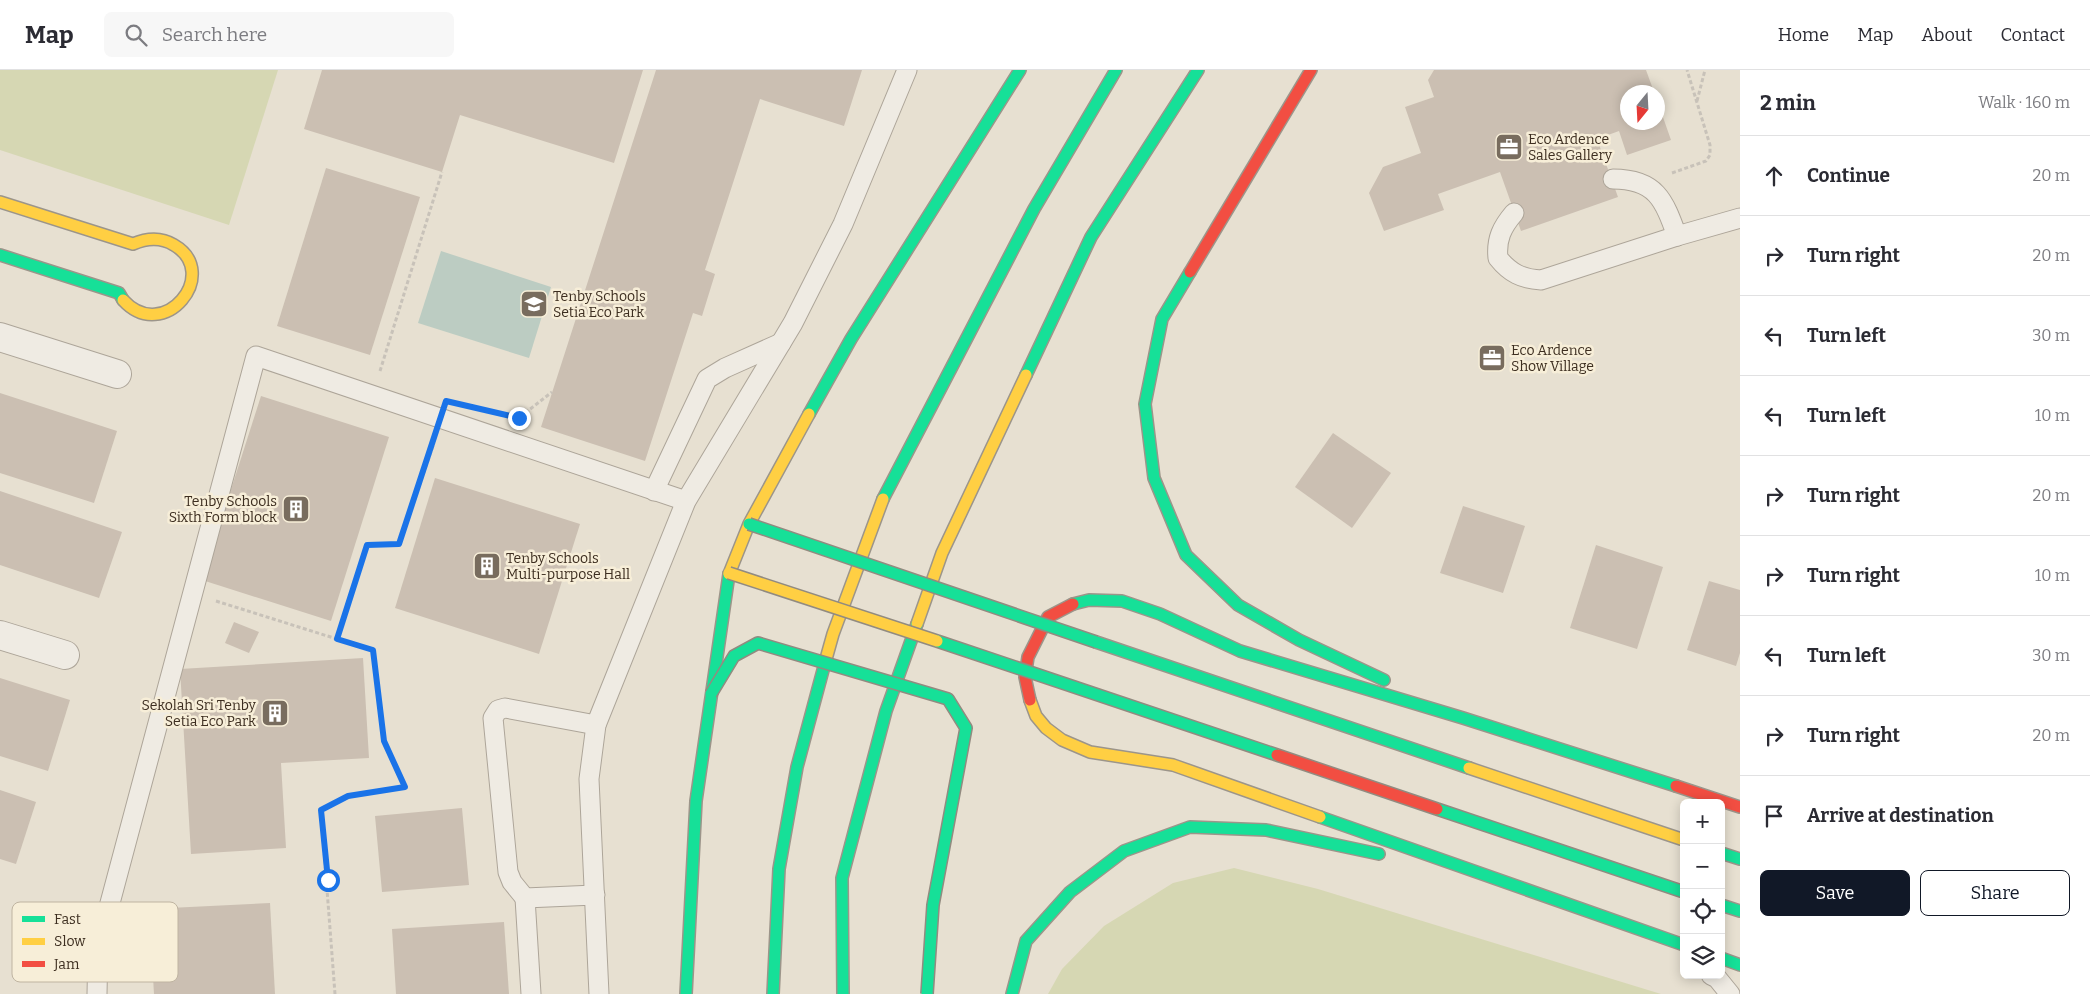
<!DOCTYPE html>
<html lang="en">
<head>
<meta charset="utf-8">
<style>
	body { margin:0; font-family:Bitter,serif; background:#f7f7f7; color:#2b2b33 }
	.controls { position:absolute; right:15px; bottom:15px; display:grid; overflow:hidden; border-radius:8px; box-shadow:0 2px 12px #0003 }
	.controls button { width:45px; height:45px; display:grid; place-items:center; padding:0; border:0; border-bottom:1px solid #e1e1e2; background:#fff; color:#2b2b33; font:25px sans-serif }
	.compass { position:absolute; left:1620px; top:15px; width:45px; height:45px; border-radius:50%; background:#fff; box-shadow:0 2px 12px #0003; rotate:198deg }
	.stop { position:absolute; width:15px; height:15px; margin:-11px; border:4px solid #1a73e8; border-radius:50%; background:#fff }
	.stop.end { background:#1a73e8; border-color:#fff; box-shadow:0 1px 5px #0008 }
	.list { margin:0; padding:0; list-style:none }
	h2 { display:flex; justify-content:space-between; align-items:center; height:65px; margin:0; padding:0 20px; font-size:21px }
	h2 small { font-size:16px; font-weight:400; color:#7c7c81 }
	.list li { display:grid; grid-template-columns:32px 1fr auto; gap:15px; align-items:center; box-sizing:border-box; height:80px; padding:0 20px; border-top:1px solid #e1e1e2 }
	.list b { display:block; font-size:19px; white-space:nowrap }
	.list em { font-size:16px; font-style:normal; color:#7c7c81 }
	.actions { display:flex; gap:10px; padding:15px 20px }
	.actions a { flex:1; padding:11px 0; border:1px solid #111827; border-radius:8px; text-align:center; font-size:18px; color:#111827 }
	.actions .main { background:#111827; color:#fff }
	.icon { flex:none; width:28px; height:28px; fill:none; stroke:currentColor; stroke-width:2; stroke-linecap:round; stroke-linejoin:round }
	.map { position:relative; flex:none; width:1740px; height:924px; overflow:hidden }
	header { display:flex; align-items:center; gap:30px; box-sizing:border-box; height:70px; padding:0 25px; background:#fff; border-bottom:1px solid #e1e1e2 }
	header strong { font-size:24px }
	nav { display:flex; gap:28px; margin-inline-start:auto; font-size:18px }
	.search { width:350px; height:45px; background:#f7f7f7; display:flex; align-items:center; gap:12px; box-sizing:border-box; padding:0 18px; border-radius:8px; color:#7c7c81; font-size:19px }
	main { display:flex }
	aside { flex:1; background:#fff }
	.map>svg:first-child { display:block }
</style>
</head>
<body>
<header>
<strong>Map</strong>
<div class="search"><svg class="icon" aria-label="search" viewBox="0 0 24 24"><circle cx="10" cy="10" r="6"/><path d="M15 15l6 6"/></svg>Search here</div>
<nav><a>Home</a><a>Map</a><a>About</a><a>Contact</a></nav>
</header>
<main>
<div class="map">
<svg width="1740" height="924" viewBox="0 0 1740 924">
	<rect width="100%" height="100%" fill="#e7e0d1"/>
	<g fill="#d6d7b3">
		<polygon points="0,0 278,0 229,155 0,80"/>
		<polygon points="1234,798 1318,819 1661,924 1048,924 1062,899 1104,856 1173,813"/>
	</g>
	<polygon fill="#bcccc2" points="441,181 551,217 529,288 418,253"/>
	<g fill="#cbbfb2">
		<polygon points="322,0 643,0 614,93 460,45 442,102 304,59"/>
		<polygon points="656,0 862,0 844,56 760,29 705,200 715,204 702,246 693,243 645,391 541,357"/>
		<polygon points="1434,0 1646,0 1654,22 1628,22 1628,52 1658,52 1658,33 1671,70 1627,85 1619,61 1597,69 1618,127 1521,161 1500,102 1438,124 1444,140 1384,161 1369,123 1383,97 1421,83 1405,37 1434,27 1428,10"/>
		<polygon points="326,98 420,127 370,285 277,256"/>
		<polygon points="0,323 117,361 94,433 0,403"/>
		<polygon points="261,326 389,367 331,551 202,510"/>
		<polygon points="1333,363 1391,403 1352,458 1295,417"/>
		<polygon points="435,408 580,454 539,584 395,538"/>
		<polygon points="0,421 122,462 99,528 0,495"/>
		<polygon points="1463,436 1525,456 1503,523 1440,503"/>
		<polygon points="1596,475 1663,497 1637,579 1570,558"/>
		<polygon points="1709,511 1740,520 1740,583 1736,596 1687,580"/>
		<polygon points="234,552 259,562 249,583 225,573"/>
		<polygon points="363,588 369,688 281,693 286,778 191,784 180,599"/>
		<polygon points="0,608 70,630 48,701 0,686"/>
		<polygon points="0,720 36,732 16,794 0,789"/>
		<polygon points="462,738 469,815 382,822 375,746"/>
		<polygon points="270,833 275,924 154,924 149,839"/>
		<polygon points="504,852 509,924 396,924 392,859"/>
	</g>
	<g fill="none" stroke-linecap="round" stroke-linejoin="round">
		<g stroke="#ada599" stroke-width="21">
			<g id="lane">
				<path d="M1613,109C1656,109 1664,130 1677,166"/>
				<path d="M1514,143C1502,157 1496,169 1498,188C1510,203 1522,209 1541,210L1677,166L1740,148"/>
				<polyline points="654,421 707,309 725,298 781,273"/>
				<polyline points="595,825 525,828 512,812 508,802 493,648 498,640 505,638 596,655"/>
				<polyline points="525,828 531,924"/>
				<polyline points="1711,905 1717,908 1730,924"/>
				<polyline points="97,924 98,878 256,286 686,431"/>
				<polyline points="599,924 589,709 596,655 686,431 793,253 843,154 907,0"/>
			</g>
		</g>
		<g stroke="#ada599" stroke-width="30">
			<g id="street">
				<polyline points="0,267 117,304"/>
				<polyline points="0,565 65,585"/>
			</g>
		</g>
		<g stroke="#9c958a" stroke-width="14">
			<g id="fast">
				<polyline points="0,185 119,223 123,230"/>
				<polyline points="1190,202 1162,249 1145,334 1154,408 1186,485 1238,535 1299,570 1384,610"/>
				<polyline points="1026,305 1091,167 1198,0"/>
				<polyline points="809,344 851,269 1020,0"/>
				<polyline points="883,429 1034,139 1116,0"/>
				<polyline points="1073,534 1089,530 1122,531 1160,544 1240,581 1463,648 1676,716"/>
				<polyline points="1096,572 1469,698"/>
				<polyline points="1320,747 1684,875"/>
				<polyline points="1721,783 1740,789"/>
				<polyline points="1721,835 1740,841"/>
				<polyline points="1721,888 1740,895"/>
				<polyline points="686,924 696,731 729,504"/>
				<polyline points="773,924 779,799 797,697 826,589"/>
				<polyline points="843,924 842,808 886,641 917,554"/>
				<polyline points="1012,924 1026,871 1070,822 1124,781 1190,757 1266,760 1379,784"/>
			</g>
		</g>
		<g stroke="#9c958a" stroke-width="14">
			<g id="slow">
				<path d="M0,132L133,174C147,168 161,167 174,175C222,203 164,275 123,230"/>
				<polyline points="729,504 749,454 809,344"/>
				<polyline points="917,554 942,483 1026,305"/>
				<polyline points="826,589 833,564 883,429"/>
				<polyline points="1030,630 1036,646 1046,658 1062,670 1090,682 1173,695 1320,747"/>
				<polyline points="1469,698 1684,770"/>
			</g>
		</g>
		<g stroke="#9c958a" stroke-width="14">
			<g id="jam">
				<polyline points="1190,202 1311,0"/>
				<polyline points="1030,630 1025,607 1028,587 1048,547 1073,534"/>
				<polyline points="1676,716 1740,737"/>
			</g>
		</g>
		<g stroke="#c8c2b9" stroke-width="3" stroke-dasharray="4 2.5" stroke-linecap="butt">
			<polyline points="1697,31 1705,0"/>
			<polyline points="1672,103 1706,91 1710,85 1710,75 1687,0"/>
			<polyline points="380,301 442,102"/>
			<polyline points="520,347 552,322"/>
			<polyline points="216,531 337,569"/>
			<polyline points="335,924 321,741 348,727 405,717 384,671 373,580 337,569 367,475 399,474 434,373"/>
		</g>
		<use href="#lane" stroke="#efebe3" stroke-width="19"/>
		<use href="#street" stroke="#efebe3" stroke-width="28"/>
		<use href="#fast" stroke="#16e098" stroke-width="11"/>
		<use href="#slow" stroke="#ffcf43" stroke-width="11"/>
		<use href="#jam" stroke="#f24e42" stroke-width="11"/>
		<g stroke="#928b80" stroke-width="14" stroke-linecap="butt">
			<g id="fast-bridge">
				<polyline points="749,454 1096,572"/>
				<polyline points="937,571 1277,685"/>
				<polyline points="711,624 734,586 758,573 948,629 966,658 933,835 927,924"/>
				<polyline points="1437,739 1684,822"/>
			</g>
		</g>
		<g stroke="#928b80" stroke-width="14" stroke-linecap="butt">
			<polyline id="slow-bridge" points="729,503 937,571"/>
		</g>
		<g stroke="#928b80" stroke-width="14" stroke-linecap="butt">
			<polyline id="jam-bridge" points="1277,685 1437,739"/>
		</g>
		<use href="#fast-bridge" stroke="#16e098" stroke-width="11"/>
		<use href="#slow-bridge" stroke="#ffcf43" stroke-width="11"/>
		<use href="#jam-bridge" stroke="#f24e42" stroke-width="11"/>
	</g>
	<g fill="none" stroke-linecap="round" stroke-linejoin="round">
		<polyline stroke="#1a73e8" stroke-width="6" points="328,810 321,740 348,726 405,717 384,671 373,580 337,569 367,475 399,474 446,331 519,348"/>
	</g>
	<defs>
		<g id="office-square" transform="scale(1.4375)"><rect x="-9" y="-9" width="18" height="18" rx="4" fill="#786c5e" stroke="#f7eed8"/><path d="M-6-3h4V-5.5h4V-3h4V5H-6ZM-1-4.5V-3h2v-1.5ZM-6 0V1H6V0Z" fill="#fff"/></g>
		<g id="school-square" transform="scale(1.4375)"><rect x="-9" y="-9" width="18" height="18" rx="4" fill="#786c5e" stroke="#f7eed8"/><path d="M0-5L7-2L0 1L-7-2ZM-4 1L0 2.5L4 1V4Q0 6-4 4Z" fill="#fff"/></g>
		<g id="building-square" transform="scale(1.4375)"><rect x="-9" y="-9" width="18" height="18" rx="4" fill="#786c5e" stroke="#f7eed8"/><path d="M-4-6H4V6H1V3H-1V6H-4ZM-2.5-4.3h1.7v1.8h-1.7ZM.8-4.3h1.7v1.8H.8ZM-2.5-1h1.7V.8h-1.7ZM.8-1h1.7V.8H.8Z" fill="#fff"/></g>
	</defs>
	<g fill-rule="evenodd">
		<use href="#office-square" x="1509" y="77"/>
		<use href="#school-square" x="534" y="234"/>
		<use href="#office-square" x="1492" y="288"/>
		<use href="#building-square" x="296" y="439"/>
		<use href="#building-square" x="487" y="496"/>
		<use href="#building-square" x="275" y="643"/>
	</g>
	<g text-anchor="middle" dominant-baseline="central" stroke-width="5" stroke-linejoin="round" paint-order="stroke">
		<g font-size="14" fill="#3d2e20" stroke="#f7eed8" text-anchor="start">
			<text x="1528" y="69">Eco Ardence<tspan x="1528" dy="16">Sales Gallery</tspan></text>
			<text x="553" y="226">Tenby Schools<tspan x="553" dy="16">Setia Eco Park</tspan></text>
			<text x="1511" y="280">Eco Ardence<tspan x="1511" dy="16">Show Village</tspan></text>
			<text x="277" y="431" text-anchor="end">Tenby Schools<tspan x="277" dy="16">Sixth Form block</tspan></text>
			<text x="506" y="488">Tenby Schools<tspan x="506" dy="16">Multi-purpose Hall</tspan></text>
			<text x="256" y="635" text-anchor="end">Sekolah Sri Tenby<tspan x="256" dy="16">Setia Eco Park</tspan></text>
		</g>
	</g>
	<rect x="12" y="832" width="166" height="80" rx="8" fill="#f7eed8" stroke="#bfb4a1" stroke-width="1"/>
	<rect x="22" y="846" width="23" height="6" fill="#16e098"/>
	<rect x="22" y="868" width="23" height="7" fill="#ffcf43"/>
	<rect x="22" y="891" width="23" height="6" fill="#f24e42"/>
	<g font-size="14" fill="#3d2e20">
		<text x="54" y="854">Fast</text>
		<text x="54" y="876">Slow</text>
		<text x="54" y="899">Jam</text>
	</g>
</svg>
<div class="controls">
<button>+</button>
<button>−</button>
<button><svg class="icon" aria-label="locate" viewBox="0 0 24 24"><circle cx="12" cy="12" r="6"/><path d="M12 2v4M12 18v4M2 12h4M18 12h4"/></svg></button>
<button><svg class="icon" aria-label="layers" viewBox="0 0 24 24"><path d="M12 4l9 5-9 5-9-5zM3 14l9 5 9-5"/></svg></button>
</div>
<svg class="compass" viewBox="-18 -18 36 36"><path d="M0-13l5 13h-10z" fill="#e53935"/><path d="M0 13l5-13h-10z" fill="#7c7c81"/></svg>
<div class="stop" style="left:328px;top:810px"></div>
<div class="stop end" style="left:519px;top:348px"></div>
</div>
<aside>
<h2>2 min<small>Walk · 160 m</small></h2>
<ul class="list">
<li><svg class="icon" aria-label="ahead" viewBox="0 0 24 24"><path d="M12 20V5M6 11l6-6 6 6"/></svg><div><b>Continue</b></div><em>20 m</em></li>
<li><svg class="icon" aria-label="right" viewBox="0 0 24 24"><path d="M7 20v-9h11M14 6l5 5-5 5"/></svg><div><b>Turn right</b></div><em>20 m</em></li>
<li><svg class="icon" aria-label="left" viewBox="0 0 24 24"><path d="M17 20v-9H6M10 6l-5 5 5 5"/></svg><div><b>Turn left</b></div><em>30 m</em></li>
<li><svg class="icon" aria-label="left" viewBox="0 0 24 24"><path d="M17 20v-9H6M10 6l-5 5 5 5"/></svg><div><b>Turn left</b></div><em>10 m</em></li>
<li><svg class="icon" aria-label="right" viewBox="0 0 24 24"><path d="M7 20v-9h11M14 6l5 5-5 5"/></svg><div><b>Turn right</b></div><em>20 m</em></li>
<li><svg class="icon" aria-label="right" viewBox="0 0 24 24"><path d="M7 20v-9h11M14 6l5 5-5 5"/></svg><div><b>Turn right</b></div><em>10 m</em></li>
<li><svg class="icon" aria-label="left" viewBox="0 0 24 24"><path d="M17 20v-9H6M10 6l-5 5 5 5"/></svg><div><b>Turn left</b></div><em>30 m</em></li>
<li><svg class="icon" aria-label="right" viewBox="0 0 24 24"><path d="M7 20v-9h11M14 6l5 5-5 5"/></svg><div><b>Turn right</b></div><em>20 m</em></li>
<li><svg class="icon" aria-label="arrive" viewBox="0 0 24 24"><path d="M6 21V4h12l-3 4 3 4H6"/></svg><div><b>Arrive at destination</b></div></li>
</ul>
<div class="actions"><a class="main">Save</a><a>Share</a></div>
</aside>
</main>
</body>
</html>
